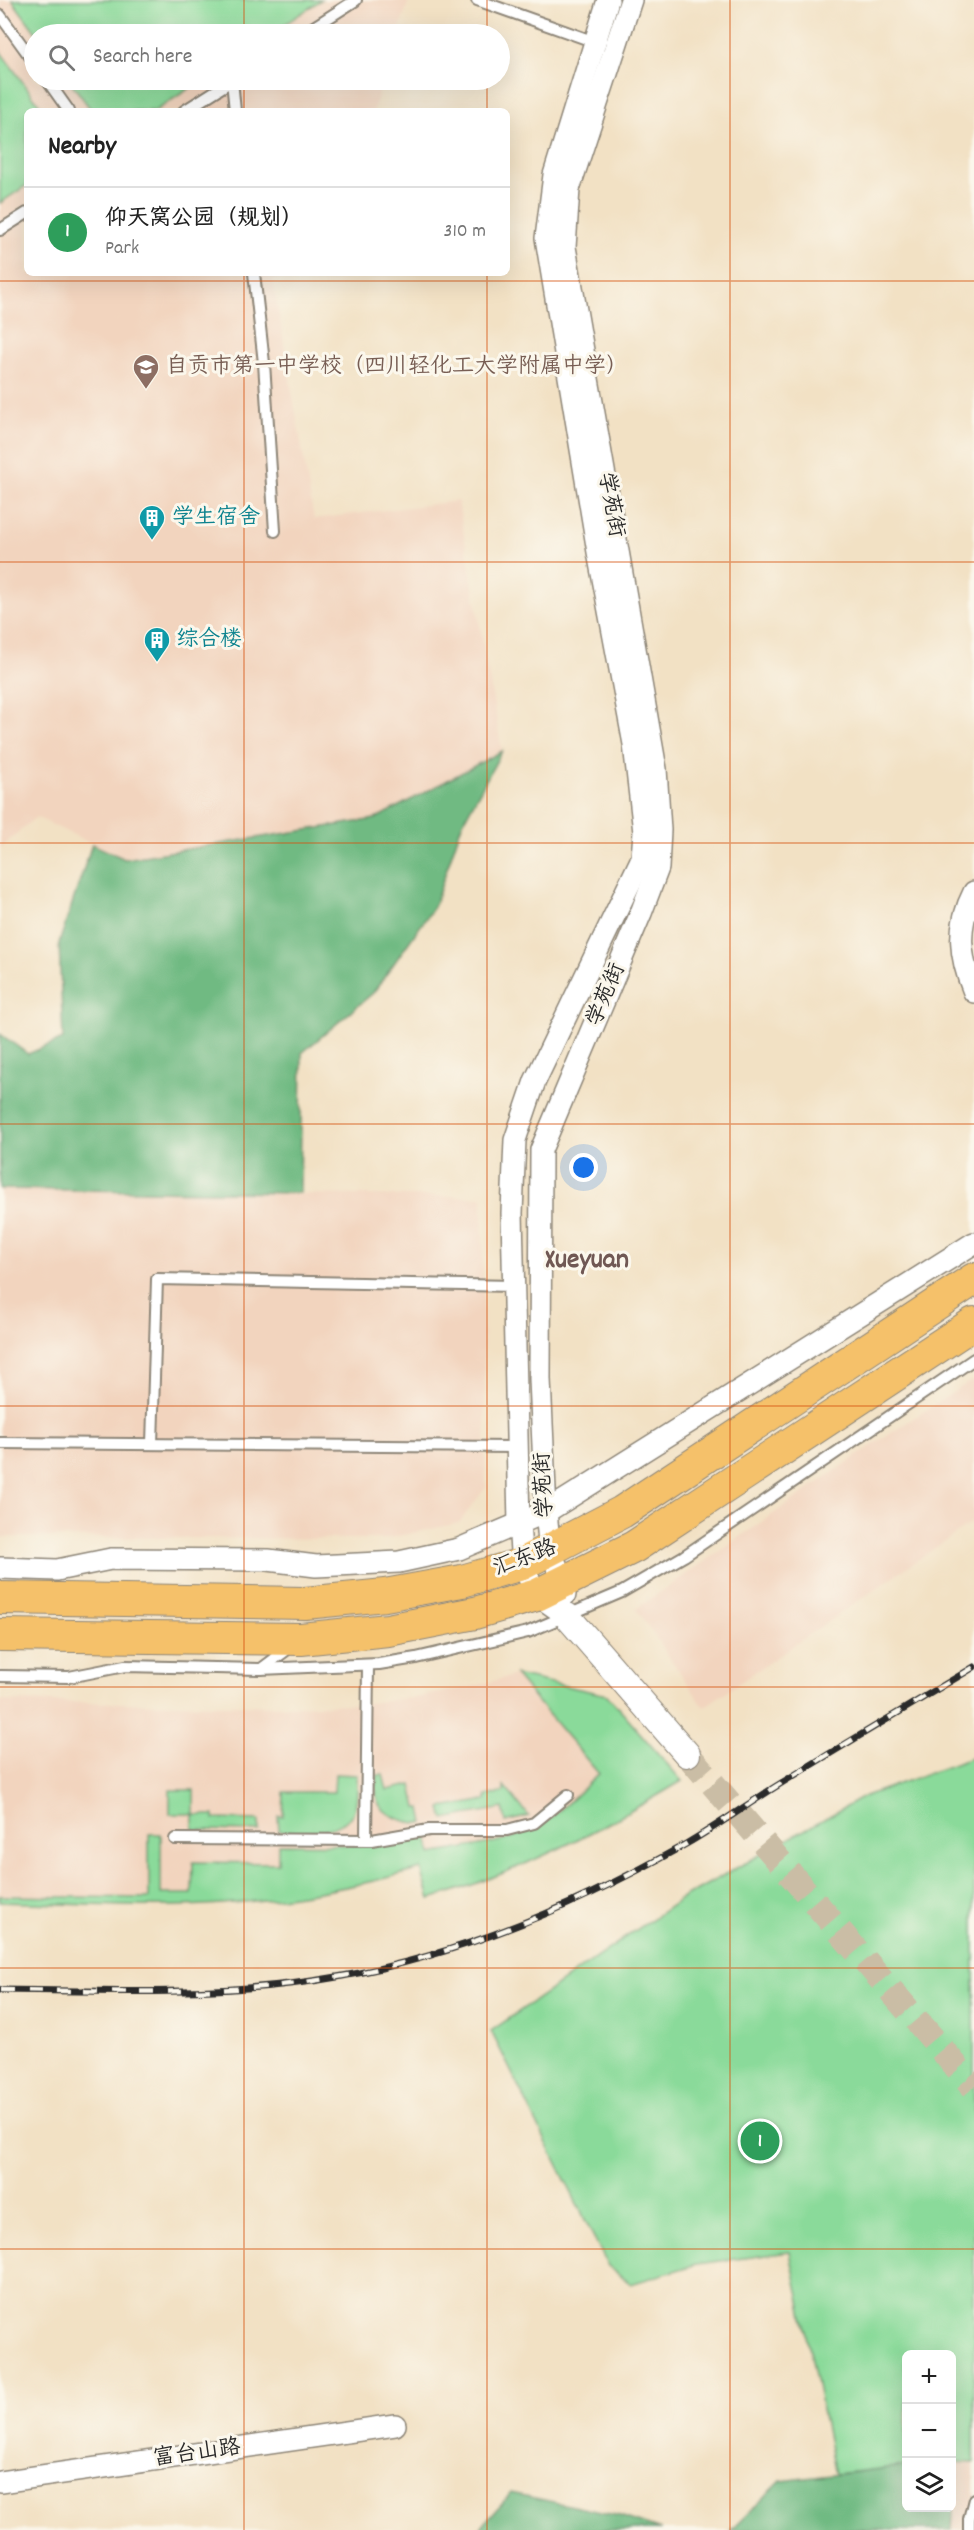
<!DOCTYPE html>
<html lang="en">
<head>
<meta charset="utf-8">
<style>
	body { margin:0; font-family:Dekko,"LXGW WenKai TC",sans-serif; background:#f2f2f2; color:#222 }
	.controls { position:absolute; right:18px; bottom:18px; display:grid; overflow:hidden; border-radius:9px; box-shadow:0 6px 24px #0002 }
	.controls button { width:54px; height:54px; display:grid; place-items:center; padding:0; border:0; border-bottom:2px solid #e0e0e0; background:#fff; color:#222; font:30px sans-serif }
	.you { position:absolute; left:584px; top:1168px; width:21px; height:21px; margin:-15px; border:4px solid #fff; border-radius:50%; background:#1a73e8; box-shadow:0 0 0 9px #1a73e833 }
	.badge { display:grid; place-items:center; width:39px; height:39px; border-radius:50%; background:#b45309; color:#fff; font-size:20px; font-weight:700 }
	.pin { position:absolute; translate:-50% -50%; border:3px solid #fff; box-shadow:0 2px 6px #0006 }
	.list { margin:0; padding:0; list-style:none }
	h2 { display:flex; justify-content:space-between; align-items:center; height:78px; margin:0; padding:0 24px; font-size:26px }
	h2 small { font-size:20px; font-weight:400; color:#767676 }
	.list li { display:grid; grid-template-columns:39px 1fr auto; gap:18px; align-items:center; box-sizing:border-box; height:90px; padding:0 24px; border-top:2px solid #e0e0e0 }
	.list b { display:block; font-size:22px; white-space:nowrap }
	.list p { margin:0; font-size:20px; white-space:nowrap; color:#767676 }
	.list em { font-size:20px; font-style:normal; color:#767676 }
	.icon { flex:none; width:33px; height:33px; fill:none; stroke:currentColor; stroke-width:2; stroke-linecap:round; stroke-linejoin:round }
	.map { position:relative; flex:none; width:974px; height:2530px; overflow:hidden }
	.search { position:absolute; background:#fff; box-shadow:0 6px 24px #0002; left:24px; top:24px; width:486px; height:66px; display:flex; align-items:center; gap:15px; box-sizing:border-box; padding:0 21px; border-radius:33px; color:#767676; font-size:22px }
	.panel { position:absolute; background:#fff; box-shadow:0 6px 24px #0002; left:24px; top:108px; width:486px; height:168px; border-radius:9px }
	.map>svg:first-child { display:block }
</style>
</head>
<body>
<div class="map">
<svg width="974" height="2530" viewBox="0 0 974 2530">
	<rect width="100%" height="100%" fill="#fbf7ec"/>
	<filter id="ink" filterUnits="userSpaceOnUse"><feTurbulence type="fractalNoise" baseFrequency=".0167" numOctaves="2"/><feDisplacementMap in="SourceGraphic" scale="12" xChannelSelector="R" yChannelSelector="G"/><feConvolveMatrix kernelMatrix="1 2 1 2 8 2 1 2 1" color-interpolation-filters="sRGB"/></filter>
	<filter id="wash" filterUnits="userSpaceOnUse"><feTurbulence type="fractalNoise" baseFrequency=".008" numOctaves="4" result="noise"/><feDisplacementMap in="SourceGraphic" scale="24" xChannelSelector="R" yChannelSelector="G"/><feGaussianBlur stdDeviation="1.35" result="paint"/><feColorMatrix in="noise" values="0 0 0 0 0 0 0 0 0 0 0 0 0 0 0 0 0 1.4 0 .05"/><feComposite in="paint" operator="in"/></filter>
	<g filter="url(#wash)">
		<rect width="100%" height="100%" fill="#f2e1c4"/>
		<g fill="#f2d4be">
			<polygon points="0,0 409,0 398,34 34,34 34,80 383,80 373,111 27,111 27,273 316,273 273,280 314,519 458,501 502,751 375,819 124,859 36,817 0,848"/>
			<polygon points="0,1189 482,1197 486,1487 459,1523 384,1539 0,1537"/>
			<polygon points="974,1379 974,1521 704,1707 636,1609 883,1438"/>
			<polygon points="515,1675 607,1695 682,1781 613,1822 568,1846 476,1885 430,1899 421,1869 334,1891 230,1904 164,1906 0,1902 0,1701 285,1706 361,1704 419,1697 479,1685"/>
			<polygon points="956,2461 974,2463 974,2530 952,2530"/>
		</g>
		<g fill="#8ada9a" stroke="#5a8262" stroke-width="1.5">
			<polygon points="12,0 321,0 270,34 37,34"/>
			<polygon points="0,51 44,111 27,111 27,185 0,203"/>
			<polygon points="69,80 202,80 155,111 92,111"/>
			<path d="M515,1675L607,1695L682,1781C599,1831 522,1871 430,1899L421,1869C359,1886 297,1898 233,1903C156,1910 77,1904 0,1902V1896L149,1898V1834H161V1894H192L193,1862L278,1863V1844L373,1845L427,1836L431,1854C465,1847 504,1844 535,1828C558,1815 579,1791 599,1774Z"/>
			<polygon points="974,1757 974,2463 952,2462 952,2354 906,2354 906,2466 835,2474 790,2252 697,2264 631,2284 608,2266 491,2031 681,1899 865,1796"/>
			<path d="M335,1774L357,1775C357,1784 358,1794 356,1803C352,1836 301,1832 279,1831L278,1816H283L284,1792H334Z"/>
			<path d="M377,1775H383L387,1790L412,1785L417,1808H421L424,1823C409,1824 383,1817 377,1800C375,1793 377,1782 377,1775Z"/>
			<polygon points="504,1786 529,1816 506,1822 503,1808 444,1819 441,1808 486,1800 486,1796 504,1792"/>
			<polygon points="170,1790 194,1790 194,1815 214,1815 214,1819 259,1820 259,1831 193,1830 193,1814 170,1814"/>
		</g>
		<g fill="#6fba82" stroke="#4d7256" stroke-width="1.5">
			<polygon points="502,751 462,824 434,907 373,993 302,1053 300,1193 0,1189 0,1034 28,1054 63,1039 59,943 92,844 125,859 375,819"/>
			<polygon points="956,2461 952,2530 731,2530 781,2481 906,2466 906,2508 952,2508 952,2462"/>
			<polygon points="511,2493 620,2516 661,2530 478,2530"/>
		</g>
	</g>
	<g filter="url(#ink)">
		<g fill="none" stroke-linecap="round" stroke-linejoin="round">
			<polyline stroke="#cabda5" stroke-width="26" stroke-dasharray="26 13" stroke-linecap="butt" points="687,1754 974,2087"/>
			<g stroke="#8e8678" stroke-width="14">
				<g id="service">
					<polyline points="477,0 595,42"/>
					<polyline points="0,15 34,62"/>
					<polyline points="303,34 356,0"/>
					<polyline points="47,80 69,111"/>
					<polyline points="232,80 235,111"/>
					<polyline points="184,111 233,80"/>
					<polyline points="0,230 27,213"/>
					<polyline points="254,273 264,363 275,531"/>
					<polyline points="0,1443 517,1447"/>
					<polyline points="152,1444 157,1279 514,1286"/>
					<polyline points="261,1669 292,1646"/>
					<polyline points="0,1676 69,1677 125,1666 260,1669 379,1664 416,1658 528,1632 622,1592 684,1556 974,1359"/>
					<polyline points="175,1839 372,1840 429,1830 507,1830 534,1823 568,1795"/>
					<polyline points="366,1840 368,1665"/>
					<polyline points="969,2530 969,2519 974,2499"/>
				</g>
			</g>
			<g stroke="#8e8678" stroke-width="24">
				<g id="minor">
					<path d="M974,892C956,927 959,956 974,992"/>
					<polyline points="0,1568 57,1570 111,1559 268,1560 316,1566 399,1562 459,1549 546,1512 974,1243"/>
					<polyline points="565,1595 564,1582 550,1551 546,1512 540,1379 541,1150 641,913 658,868 660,830 656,769 565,247 569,189 631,0"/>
					<polyline points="567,1616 537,1595 522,1564 519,1524 512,1213 515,1140 535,1081 642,858 644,832 634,744 598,552 546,238 554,175 608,0"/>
					<polyline points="0,2482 395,2425"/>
				</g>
			</g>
			<g stroke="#8e8678" stroke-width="28">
				<polyline id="tertiary" points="567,1616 687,1754"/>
			</g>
			<g stroke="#8e8678" stroke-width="34">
				<g id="primary">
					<polyline points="0,1598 305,1603 385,1595 462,1581 522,1564 622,1512 974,1279"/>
					<polyline points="0,1635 301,1639 388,1630 475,1613 537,1595 634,1547 974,1323"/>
				</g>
			</g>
			<use href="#service" stroke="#fff" stroke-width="10"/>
			<use href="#minor" stroke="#fff" stroke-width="21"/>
			<use href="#tertiary" stroke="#fff" stroke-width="26"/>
			<use href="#primary" stroke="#f5c16b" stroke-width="32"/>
			<g stroke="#2b2b2b" stroke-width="7">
				<path id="rail" d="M0,1990C112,1991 226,1997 337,1977C460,1956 578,1905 686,1844C717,1826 745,1806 775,1787C841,1746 908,1707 974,1667"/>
			</g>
			<use href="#rail" stroke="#fbf7ec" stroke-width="4.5" stroke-dasharray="14" stroke-linecap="butt"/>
		</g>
	</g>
	<path fill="none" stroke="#d5540f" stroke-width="1.5" stroke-opacity="0.55" d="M244,0V34M487,0V34M730,0V2530M244,80V111M487,80V111M244,273V2530M487,273V2530M0,281H974M0,562H974M0,843H974M0,1124H974M0,1406H974M0,1687H974M0,1968H974M0,2249H974"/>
	<defs>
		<g id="school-pin" transform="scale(1.35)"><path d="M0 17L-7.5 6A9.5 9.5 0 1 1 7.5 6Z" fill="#8d6e63" stroke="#fbf7ec"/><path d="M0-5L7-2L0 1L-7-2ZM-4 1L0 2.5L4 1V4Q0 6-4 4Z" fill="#fff"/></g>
		<g id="building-pin" transform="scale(1.35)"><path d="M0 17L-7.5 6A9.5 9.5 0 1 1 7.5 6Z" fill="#0f9aa8" stroke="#fbf7ec"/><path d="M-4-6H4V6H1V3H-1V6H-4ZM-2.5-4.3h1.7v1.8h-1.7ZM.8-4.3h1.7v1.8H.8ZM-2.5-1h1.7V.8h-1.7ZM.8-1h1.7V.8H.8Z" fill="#fff"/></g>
	</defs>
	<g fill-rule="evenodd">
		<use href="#school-pin" x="146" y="367"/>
		<use href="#building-pin" x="152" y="518"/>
		<use href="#building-pin" x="157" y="640"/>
	</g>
	<g text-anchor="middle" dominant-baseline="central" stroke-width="6" stroke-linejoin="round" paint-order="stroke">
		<g font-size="22" fill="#785e54" stroke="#fbf7ec" text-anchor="start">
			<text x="166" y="367">自贡市第一中学校（四川轻化工大学附属中学）</text>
		</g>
		<g font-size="22" fill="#2b2b2b" stroke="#fbf7ec">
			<text transform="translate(610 505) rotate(80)">学苑街</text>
			<text transform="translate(607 995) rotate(-67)">学苑街</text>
			<text transform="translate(545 1485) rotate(-93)">学苑街</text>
			<text transform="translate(525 1559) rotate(-21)">汇东路</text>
			<text transform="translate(197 2454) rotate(-8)">富台山路</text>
		</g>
		<g font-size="22" fill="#0d838f" stroke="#fbf7ec" text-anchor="start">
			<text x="172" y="518">学生宿舍</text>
			<text x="176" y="640">综合楼</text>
		</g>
		<g font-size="28" font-weight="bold" fill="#705854" stroke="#fbf7ec">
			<text x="587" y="1262">Xueyuan</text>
		</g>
	</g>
</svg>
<div class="controls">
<button>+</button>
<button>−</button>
<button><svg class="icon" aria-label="layers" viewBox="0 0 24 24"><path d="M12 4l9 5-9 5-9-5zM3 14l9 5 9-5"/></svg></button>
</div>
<div class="you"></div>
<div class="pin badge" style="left:760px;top:2141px;background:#2e9e5b">1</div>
<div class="search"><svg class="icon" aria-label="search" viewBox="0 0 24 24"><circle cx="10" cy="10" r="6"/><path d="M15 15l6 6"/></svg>Search here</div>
<section class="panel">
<h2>Nearby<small></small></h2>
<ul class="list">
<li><span class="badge" style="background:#2e9e5b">1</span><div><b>仰天窝公园（规划）</b><p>Park</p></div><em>310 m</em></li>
</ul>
</section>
</div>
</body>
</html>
